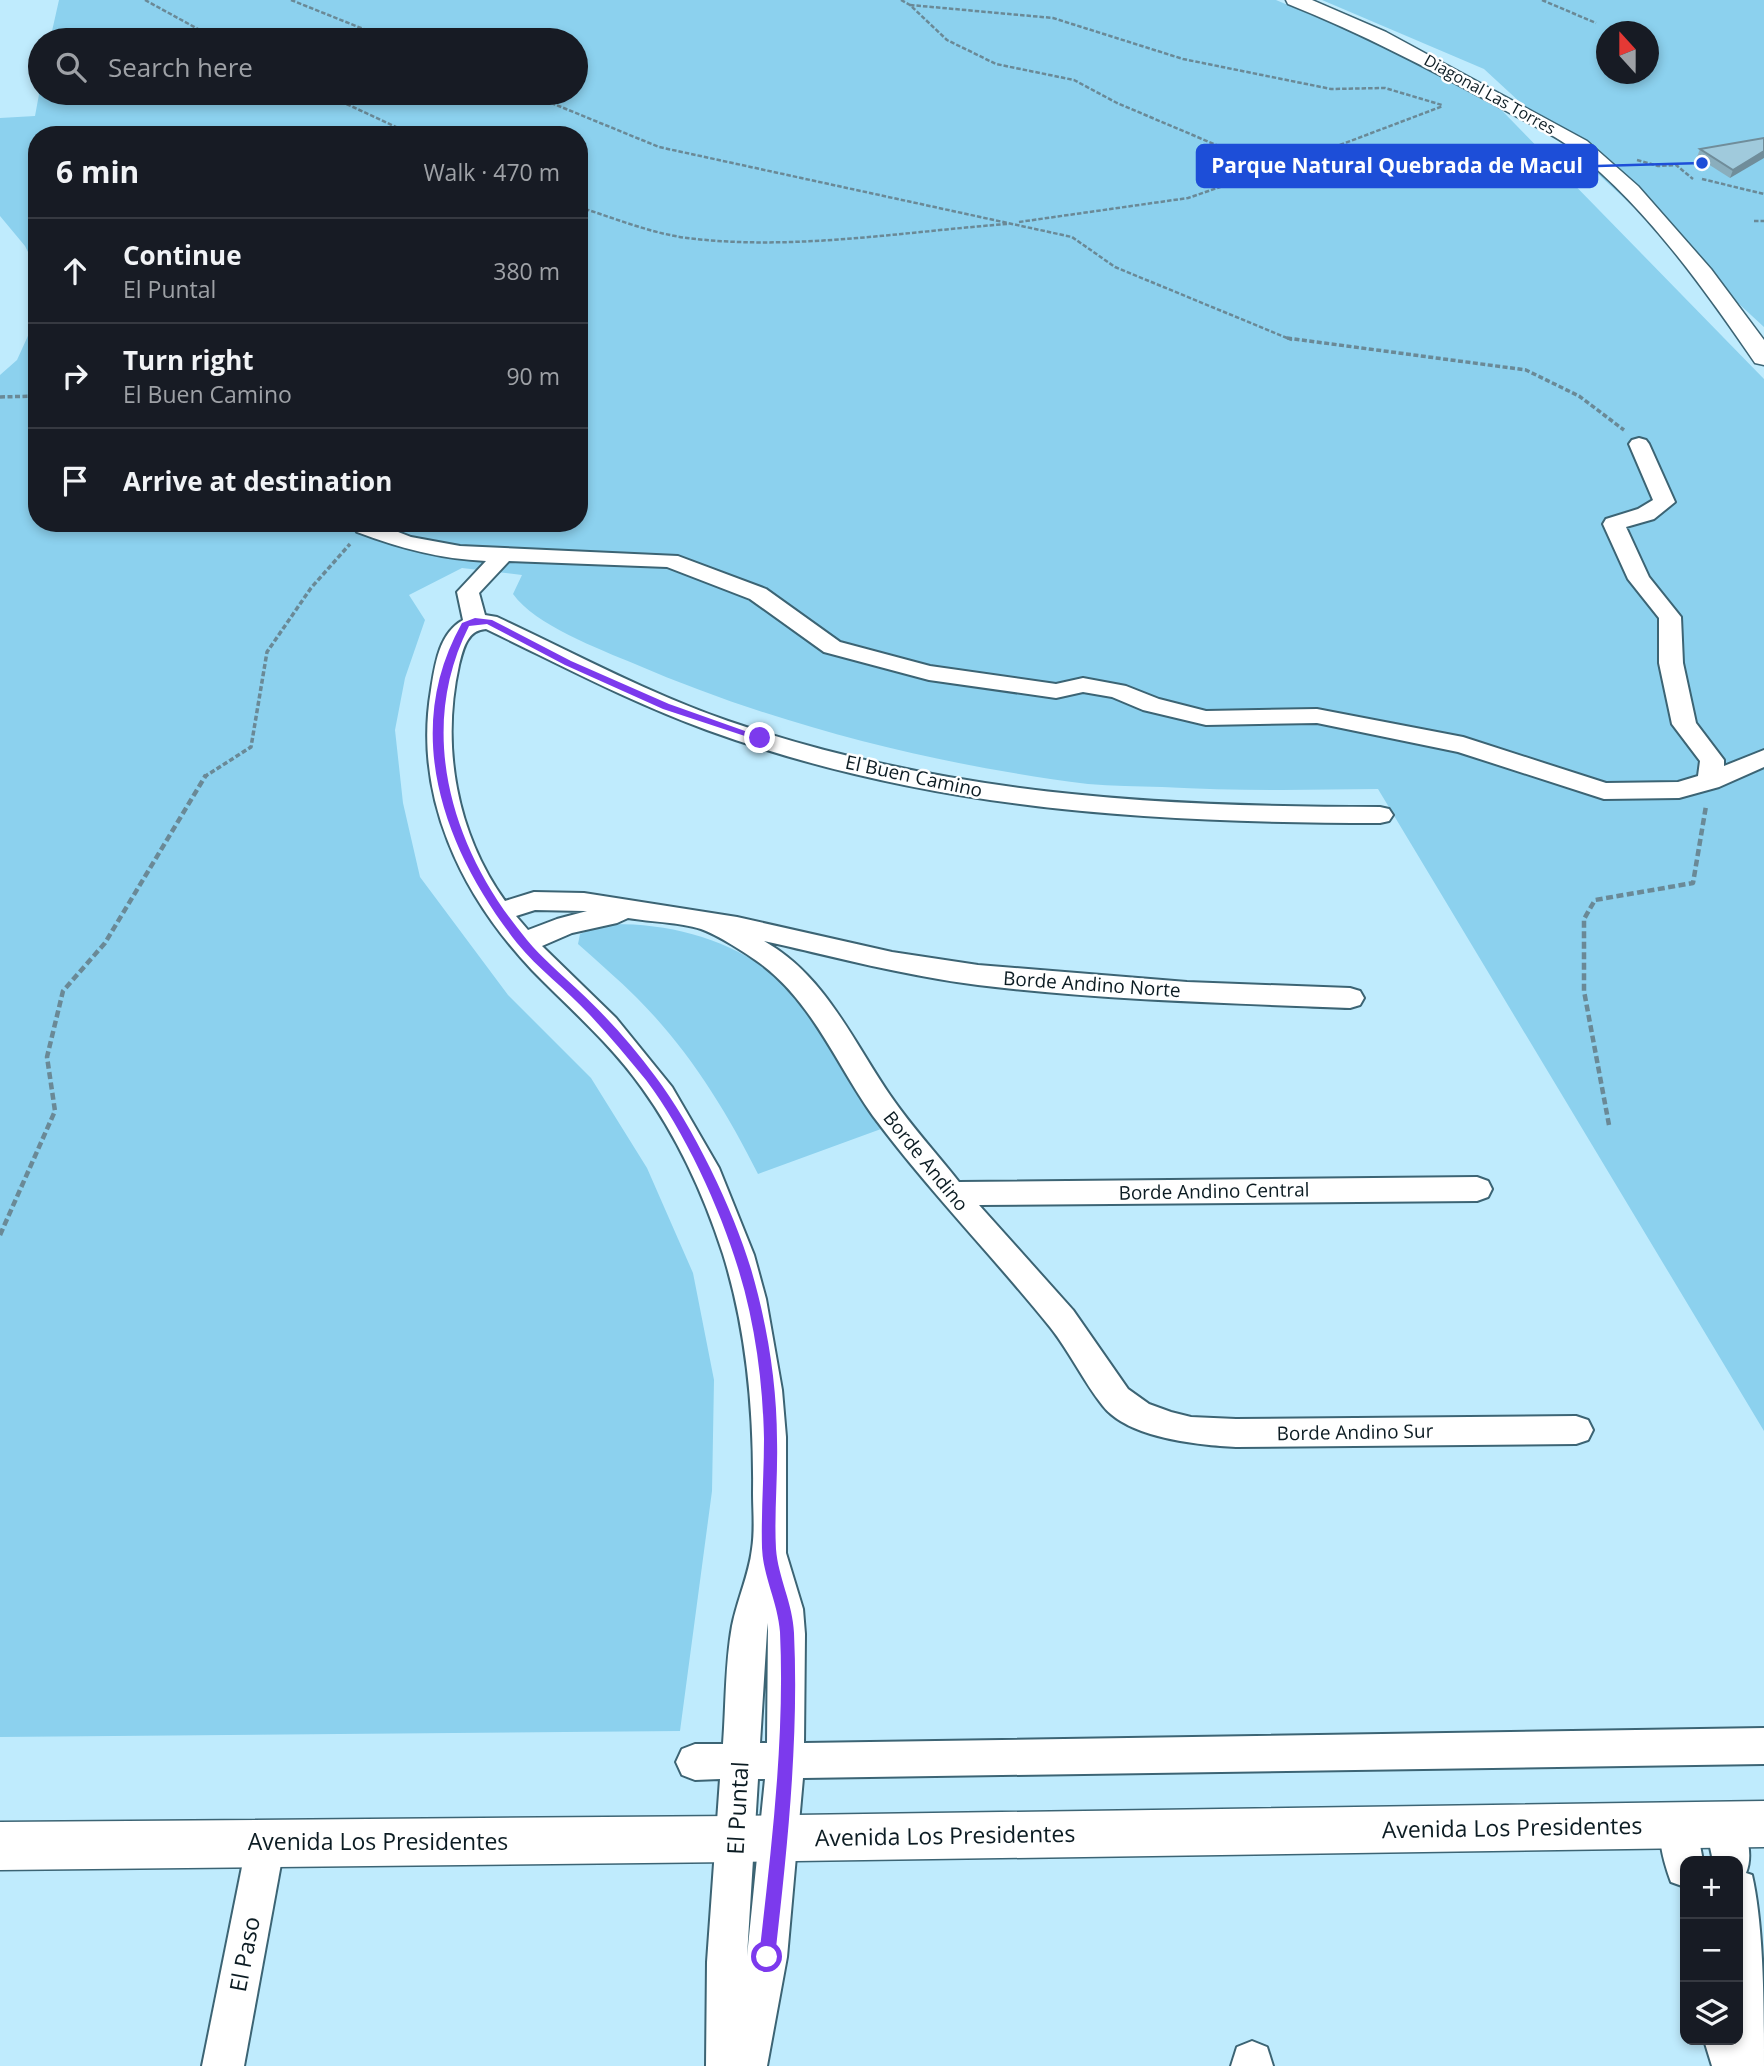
<!DOCTYPE html>
<html lang="en">
<head>
<meta charset="utf-8">
<style>
	body { margin:0; font-family:"Open Sans",sans-serif; background:#242831; color:#f1f3f6 }
	.controls { position:absolute; right:21px; bottom:21px; display:grid; overflow:hidden; border-radius:14px; box-shadow:0 4px 10px #0003 }
	.controls button { width:63px; height:63px; display:grid; place-items:center; padding:0; border:0; border-bottom:2px solid #363941; background:#171b24; color:#f1f3f6; font:35px sans-serif }
	.compass { position:absolute; left:1596px; top:21px; width:63px; height:63px; border-radius:50%; background:#171b24; box-shadow:0 4px 10px #0003; rotate:339deg }
	.stop { position:absolute; width:21px; height:21px; margin:-16px; border:5px solid #7c3aed; border-radius:50%; background:#fff }
	.stop.end { background:#7c3aed; border-color:#fff; box-shadow:0 2px 7px #0008 }
	.list { margin:0; padding:0; list-style:none }
	h2 { display:flex; justify-content:space-between; align-items:center; height:91px; margin:0; padding:0 28px; font-size:30px }
	h2 small { font-size:23px; font-weight:400; color:#9ea1a6 }
	.list li { display:grid; grid-template-columns:46px 1fr auto; gap:21px; align-items:center; box-sizing:border-box; height:105px; padding:0 28px; border-top:2px solid #363941 }
	.list b { display:block; font-size:26px; white-space:nowrap }
	.list p { margin:0; font-size:23px; white-space:nowrap; color:#9ea1a6 }
	.list em { font-size:23px; font-style:normal; color:#9ea1a6 }
	.icon { flex:none; width:38px; height:38px; fill:none; stroke:currentColor; stroke-width:2; stroke-linecap:round; stroke-linejoin:round }
	.map { position:relative; flex:none; width:1764px; height:2066px; overflow:hidden }
	.search { position:absolute; background:#171b24; box-shadow:0 4px 10px #0003; left:28px; top:28px; width:560px; height:77px; display:flex; align-items:center; gap:18px; box-sizing:border-box; padding:0 24px; border-radius:38px; color:#9ea1a6; font-size:26px }
	.panel { position:absolute; background:#171b24; box-shadow:0 4px 10px #0003; left:28px; top:126px; width:560px; height:406px; border-radius:28px }
	.map>svg:first-child { display:block }
</style>
</head>
<body>
<div class="map">
<svg width="1764" height="2066" viewBox="0 0 1764 2066">
	<rect width="100%" height="100%" fill="#bfebfd"/>
	<g fill="#8cd1ee" fill-rule="evenodd">
		<path d="M59,0H1276L1477,85L1764,379V1431L1378,789C1306,790 1234,791 1162,787C1137,786 1112,786 1088,784C936,765 776,725 635,664C599,649 535,625 513,594L522,575L462,568L409,595L425,620L405,678L395,730L403,803L420,877L508,995L591,1078L647,1168L693,1273L714,1380L712,1491L680,1731L0,1737V375L17,360L37,316V523H579V135H37V270L25,246L0,216V118L35,116L40,89V93H576V40H50Z"/>
		<path d="M1322,0H1764V327L1484,69ZM1606,32H1648V74H1606Z"/>
		<path d="M608,924C675,923 742,941 790,990C809,1008 821,1034 834,1057C849,1082 865,1105 881,1129L758,1174C726,1110 688,1049 637,998C618,979 598,962 578,944L580,934L590,930V926Z"/>
	</g>
	<g fill="none" stroke-linecap="round" stroke-linejoin="round">
		<g stroke="#3c6474" stroke-width="4">
			<g id="minor">
				<path d="M1639,438L1646,440L1649,444L1675,502L1654,519L1626,527L1649,577L1681,617L1683,663L1696,723L1724,760V766L1764,750V767L1719,787L1679,798L1604,799L1458,752L1317,723L1206,725L1143,710L1112,697L1083,692L1056,698L929,680L824,652L750,599L667,567L509,561L479,593L485,615L497,617C574,653 648,693 728,721C946,795 1153,807 1380,807L1389,809L1393,815L1389,821L1380,823C1149,823 927,810 707,730C630,702 559,664 486,629C467,630 463,649 459,665C441,746 456,832 505,901L534,892L584,893L737,917L892,952L978,965L1187,982L1350,988L1360,991L1364,998L1360,1005L1350,1008C1226,1003 1101,1000 978,985C906,976 835,957 764,941C826,976 853,1042 892,1098C912,1127 937,1154 959,1182L1477,1177L1488,1181L1492,1189L1488,1197L1477,1201L979,1205L1073,1310L1128,1389L1149,1404L1171,1412L1191,1417L1236,1419L1576,1416L1588,1420L1593,1430L1588,1440L1576,1444L1236,1447C1198,1445 1128,1438 1103,1406C1083,1381 1070,1352 1050,1327C992,1255 928,1190 873,1116C836,1064 813,1003 761,964C746,953 718,935 701,929C679,922 651,922 628,918L617,923L572,933L542,946L616,1018L672,1087L719,1168L754,1255L766,1299L782,1390L786,1437V1553L803,1609L805,1634L804,1743L1764,1728V1764L803,1778L787,1957L767,2066H706L707,1962L720,1779L695,1780L682,1775L676,1762L682,1749L695,1744H723C726,1705 725,1664 732,1626C737,1600 749,1575 752,1549C755,1530 753,1511 753,1493C754,1412 747,1331 723,1254C704,1195 678,1138 642,1088C610,1043 570,1009 532,970C461,895 413,796 431,690C435,665 439,633 463,620L457,592L486,561C440,559 399,548 357,532L354,527L357,523H375L411,537L460,546L678,556L766,589L840,642L930,666L1056,684L1083,678L1126,686L1159,699L1206,711L1317,709L1463,737L1606,783L1678,782L1698,776L1700,761L1672,724L1659,663V618L1628,579L1603,524L1606,519L1638,509L1653,500L1629,444L1632,440ZM535,910L584,911H587L557,919L528,930L516,916ZM768,1623L767,1743H760L767,1631ZM758,1779H765L747,1956Z"/>
				<path d="M1677,1805L1690,1811L1696,1824L1703,1861H1685V1887L1671,1882C1663,1860 1655,1832 1664,1811Z"/>
				<path d="M1724,1805L1737,1811C1746,1830 1754,1854 1746,1873L1752,1875C1764,1927 1764,2010 1764,2066H1712L1704,2040H1738V1861H1713L1705,1824L1711,1811Z"/>
				<polygon points="266,1823 280,1829 285,1842 244,2066 202,2066 247,1842 252,1829"/>
				<polygon points="1252,2041 1267,2047 1273,2066 1231,2066 1237,2047"/>
			</g>
		</g>
		<g stroke="#3c6474" stroke-width="3">
			<g id="tertiary">
				<path d="M1286,0H1312L1386,32L1587,141L1638,186L1711,269L1764,340V365L1755,363C1703,287 1646,207 1573,149C1550,132 1523,121 1499,107C1430,69 1361,33 1288,4Z"/>
				<polygon points="1764,1801 1764,1847 735,1862 0,1870 0,1822 735,1816"/>
			</g>
		</g>
		<g stroke="#6a8996" stroke-width="2.5" stroke-dasharray="4.5 2" stroke-linecap="butt">
			<polyline points="145,0 218,40"/>
			<polyline points="291,0 391,40"/>
			<polyline points="901,0 910,5 947,40 996,64 1074,80 1117,103 1273,169"/>
			<polyline points="1542,0 1596,23"/>
			<polyline points="910,5 1053,18 1183,59 1331,89 1385,88 1442,105"/>
			<polyline points="323,93 413,135"/>
			<polyline points="527,93 659,147 1072,237 1115,267 1292,340"/>
			<polyline points="1637,160 1658,166 1676,165 1693,179"/>
			<polyline points="1702,179 1764,194"/>
			<path d="M579,207C614,218 650,233 687,238C793,251 901,232 1007,224"/>
			<polyline points="1754,221 1764,221"/>
			<polyline points="1019,222 1188,198 1308,157 1443,106"/>
		</g>
		<g stroke="#6a8996" stroke-width="3.5" stroke-dasharray="5 2.5" stroke-linecap="butt">
			<polyline points="1287,338 1526,370 1579,396 1624,430"/>
			<polyline points="0,397 37,396"/>
			<polyline points="204,777 251,747 267,652 311,588 350,544"/>
		</g>
		<g stroke="#6a8996" stroke-width="4.5" stroke-dasharray="7 3.5" stroke-linecap="butt">
			<polyline points="1609,1125 1584,991 1584,919 1595,900 1693,883 1706,806"/>
			<polyline points="0,1235 55,1111 47,1057 63,991 105,943 206,775"/>
		</g>
		<use href="#minor" fill="#fff" fill-rule="evenodd"/>
		<use href="#tertiary" fill="#fff" fill-rule="evenodd"/>
	</g>
	<polygon fill="#8aaebd" points="1764,138 1730,178 1697,157 1700,149"/>
	<polygon fill="#708d9a" points="1764,151 1764,158 1730,178 1733,170"/>
	<polygon fill="#a0cadc" stroke="#708d9a" stroke-width="2" points="1764,138 1764,151 1733,170 1700,149"/>
	<path fill="#7c3aed" d="M475,618L492,620L571,661L669,704L765,738L757,740L663,709L565,665L487,624L469,626C415,733 453,852 527,940C542,958 561,974 578,990C606,1016 633,1046 655,1076C693,1126 733,1209 751,1269C767,1323 777,1384 777,1440C778,1476 774,1513 776,1549C778,1577 793,1604 794,1633C799,1741 787,1850 775,1957L773,1963L767,1965L761,1963L759,1957C771,1850 785,1740 780,1632C778,1603 763,1576 762,1548C761,1512 764,1475 764,1439C763,1383 755,1322 738,1268C720,1208 684,1130 646,1080C628,1058 609,1035 589,1014C567,990 538,969 517,943C445,851 400,733 462,623Z"/>
	<g text-anchor="middle" dominant-baseline="central" stroke-width="5" stroke-linejoin="round" paint-order="stroke">
		<g font-size="16" fill="#0c1c23" stroke="#fff">
			<text transform="translate(1490 94) rotate(29)">Diagonal Las Torres</text>
		</g>
		<g font-size="19" fill="#0c1c23" stroke="#fff">
			<text transform="translate(914 776) rotate(12)">El Buen Camino</text>
			<text transform="translate(1092 984) rotate(4)">Borde Andino Norte</text>
			<text transform="translate(926 1161) rotate(51)">Borde Andino</text>
			<text transform="translate(1214 1191) rotate(-1)">Borde Andino Central</text>
			<text transform="translate(1355 1432) rotate(-1)">Borde Andino Sur</text>
		</g>
		<g font-size="23" fill="#0c1c23" stroke="#fff">
			<text transform="translate(737 1808) rotate(-87)">El Puntal</text>
			<text transform="translate(1512 1827) rotate(-1)">Avenida Los Presidentes</text>
			<text transform="translate(945 1835) rotate(-1)">Avenida Los Presidentes</text>
			<text x="378" y="1841">Avenida Los Presidentes</text>
			<text transform="translate(244 1954) rotate(-79)">El Paso</text>
		</g>
	</g>
	<path fill="none" stroke="#1d4ed8" stroke-width="2.5" d="M1702 163L1597 166"/>
	<circle fill="#1d4ed8" stroke="#fff" stroke-width="2.5" cx="1702" cy="163" r="7"/>
	<rect fill="#1d4ed8" stroke="#1d4ed8" stroke-width="2.5" x="1197" y="145" width="400" height="42" rx="7"/>
	<g font-size="21" text-anchor="middle" font-weight="bold" fill="#fff">
		<text x="1397" y="173">Parque Natural Quebrada de Macul</text>
	</g>
</svg>
<div class="controls">
<button>+</button>
<button>−</button>
<button><svg class="icon" aria-label="layers" viewBox="0 0 24 24"><path d="M12 4l9 5-9 5-9-5zM3 14l9 5 9-5"/></svg></button>
</div>
<svg class="compass" viewBox="-18 -18 36 36"><path d="M0-13l5 13h-10z" fill="#e53935"/><path d="M0 13l5-13h-10z" fill="#9ea1a6"/></svg>
<div class="stop" style="left:767px;top:1957px"></div>
<div class="stop end" style="left:760px;top:738px"></div>
<div class="search"><svg class="icon" aria-label="search" viewBox="0 0 24 24"><circle cx="10" cy="10" r="6"/><path d="M15 15l6 6"/></svg>Search here</div>
<section class="panel">
<h2>6 min<small>Walk · 470 m</small></h2>
<ul class="list">
<li><svg class="icon" aria-label="ahead" viewBox="0 0 24 24"><path d="M12 20V5M6 11l6-6 6 6"/></svg><div><b>Continue</b><p>El Puntal</p></div><em>380 m</em></li>
<li><svg class="icon" aria-label="right" viewBox="0 0 24 24"><path d="M7 20v-9h11M14 6l5 5-5 5"/></svg><div><b>Turn right</b><p>El Buen Camino</p></div><em>90 m</em></li>
<li><svg class="icon" aria-label="arrive" viewBox="0 0 24 24"><path d="M6 21V4h12l-3 4 3 4H6"/></svg><div><b>Arrive at destination</b></div></li>
</ul>
</section>
</div>
</body>
</html>
